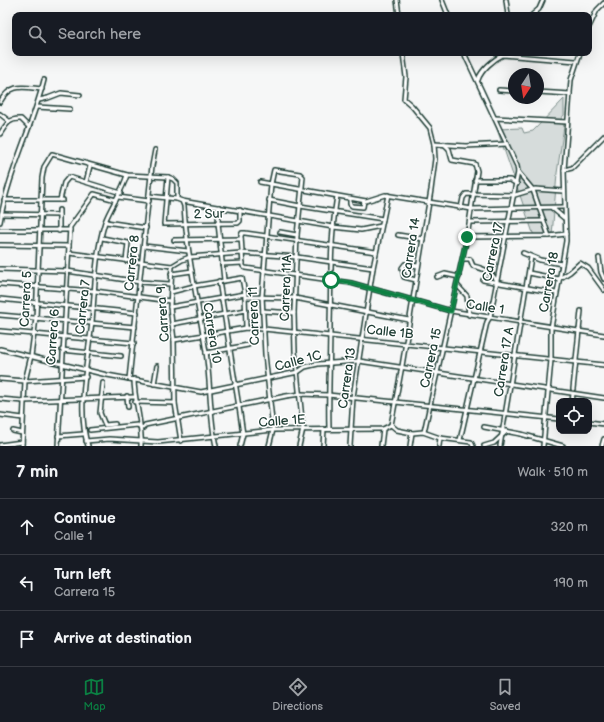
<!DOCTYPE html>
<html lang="en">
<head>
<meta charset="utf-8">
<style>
	body { margin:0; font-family:"Balsamiq Sans",sans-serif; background:#242831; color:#f1f3f6 }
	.controls { position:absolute; right:12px; bottom:12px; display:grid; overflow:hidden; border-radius:8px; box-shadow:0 4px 16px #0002 }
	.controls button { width:36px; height:36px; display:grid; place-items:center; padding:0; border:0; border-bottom:1px solid #363941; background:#171b24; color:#f1f3f6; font:20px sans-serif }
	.compass { position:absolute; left:508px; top:68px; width:36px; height:36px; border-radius:50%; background:#171b24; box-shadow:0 4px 16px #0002; rotate:192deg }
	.stop { position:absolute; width:12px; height:12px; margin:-9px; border:3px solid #0b8043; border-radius:50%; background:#fff }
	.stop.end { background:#0b8043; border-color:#fff; box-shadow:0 1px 4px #0008 }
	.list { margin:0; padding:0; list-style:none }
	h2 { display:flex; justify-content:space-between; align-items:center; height:52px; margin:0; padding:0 16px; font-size:17px }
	h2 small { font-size:13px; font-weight:400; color:#9ea1a6 }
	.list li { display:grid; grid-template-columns:26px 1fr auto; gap:12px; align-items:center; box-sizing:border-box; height:56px; padding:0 16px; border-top:1px solid #363941 }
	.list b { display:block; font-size:15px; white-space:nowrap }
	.list p { margin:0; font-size:13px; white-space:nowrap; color:#9ea1a6 }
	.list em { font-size:13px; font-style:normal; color:#9ea1a6 }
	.icon { flex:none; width:22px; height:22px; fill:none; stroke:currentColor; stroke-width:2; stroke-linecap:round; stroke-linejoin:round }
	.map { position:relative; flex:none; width:604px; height:446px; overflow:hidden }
	.search { position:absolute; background:#171b24; box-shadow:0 4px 16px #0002; left:12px; right:12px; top:12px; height:44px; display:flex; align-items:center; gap:10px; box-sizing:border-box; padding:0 14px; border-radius:8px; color:#9ea1a6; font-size:15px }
	.sheet { height:220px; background:#171b24 }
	nav { display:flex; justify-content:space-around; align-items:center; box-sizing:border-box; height:56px; border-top:1px solid #363941; background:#171b24; font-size:11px; color:#9ea1a6 }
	nav a { display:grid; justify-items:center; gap:2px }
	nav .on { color:#0b8043 }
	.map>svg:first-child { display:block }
</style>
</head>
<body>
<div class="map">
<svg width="604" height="446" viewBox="0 0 604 446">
	<rect width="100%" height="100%" fill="#f6f7f7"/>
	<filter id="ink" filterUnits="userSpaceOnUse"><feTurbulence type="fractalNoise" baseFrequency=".025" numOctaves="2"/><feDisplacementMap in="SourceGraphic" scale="8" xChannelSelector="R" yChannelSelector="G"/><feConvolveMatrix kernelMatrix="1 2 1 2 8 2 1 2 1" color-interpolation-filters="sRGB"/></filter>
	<g filter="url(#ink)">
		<polygon fill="#d6dcdb" stroke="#7a8c88" points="564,99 564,115 560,120 564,126 557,173 552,236 534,236 497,129 522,128 524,133 533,131"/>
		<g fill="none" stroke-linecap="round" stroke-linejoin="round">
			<g stroke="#1f3d34" stroke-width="6">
				<g id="street">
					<polyline points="397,0 399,15"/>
					<polyline points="442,0 448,15"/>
					<polyline points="506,0 508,15"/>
					<polyline points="532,15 539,9 543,0"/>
					<polyline points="589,27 597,10 604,3"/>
					<path d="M478,80C481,70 494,59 503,55L576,61"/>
					<polyline points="499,90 514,91"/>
					<polyline points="538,92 570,94"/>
					<polyline points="39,100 48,98 61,93 80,95"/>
					<path d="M0,102C11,83 22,87 42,89"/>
					<polyline points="37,107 70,109"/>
					<polyline points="0,114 9,121"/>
					<polyline points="495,118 567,122"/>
					<path d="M0,134C6,125 9,118 21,119L29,127"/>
					<polyline points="434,144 466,146 507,144"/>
					<polyline points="564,170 572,168 604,136"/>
					<polyline points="518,172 533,190 549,236"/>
					<polyline points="168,177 164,224 238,223 240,221 240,210"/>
					<polyline points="475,180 510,180 517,184"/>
					<polyline points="86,182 90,166"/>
					<polyline points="260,182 366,201 385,195 472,209 563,207"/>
					<polyline points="149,196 177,199"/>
					<polyline points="118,197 149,201"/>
					<polyline points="350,198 350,204 352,206 363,207 364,201"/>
					<polyline points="4,200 63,200"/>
					<polyline points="60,200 64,183 69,177 121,193"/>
					<polyline points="269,200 300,206 383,219"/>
					<polyline points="182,201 333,227 361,230 381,226"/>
					<polyline points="219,207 218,223 224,280"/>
					<polyline points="461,208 463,198 466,194 515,195 535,189 563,191"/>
					<polyline points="552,208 564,218"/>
					<polyline points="1,214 59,215"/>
					<path d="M0,222C8,173 32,128 44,80"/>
					<polyline points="106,222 146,228"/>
					<polyline points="470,222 544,221"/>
					<polyline points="0,230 70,230"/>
					<polyline points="59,231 59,210"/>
					<polyline points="280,232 297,235"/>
					<polyline points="398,235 423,239"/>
					<polyline points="467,237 549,236 566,234"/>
					<polyline points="102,238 128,243 126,261"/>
					<polyline points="174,240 241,239"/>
					<polyline points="0,245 69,246"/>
					<polyline points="144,246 188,251"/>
					<polyline points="376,252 245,233 242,233 241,236 243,266 245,268 351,283 451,311 604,335"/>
					<polyline points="69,253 172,266"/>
					<polyline points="523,253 540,260 562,264"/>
					<polyline points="599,258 601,272 604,279"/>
					<path d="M463,259H470L473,266C482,268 494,272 496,282"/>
					<polyline points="222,264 243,263"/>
					<polyline points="172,266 182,260 190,257 241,253 297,257 373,268"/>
					<polyline points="172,266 170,307 174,340 175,403 181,441"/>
					<polyline points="0,269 67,271 140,282 170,284"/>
					<polyline points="529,273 559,279 570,272 580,263 588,268 604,290"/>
					<polyline points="171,274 192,271"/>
					<polyline points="437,277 445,274 459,277"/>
					<polyline points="416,280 404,277 402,268 405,264 418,266"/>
					<polyline points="483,280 556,293"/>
					<polyline points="219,281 239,407 243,434 240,446"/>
					<polyline points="0,284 95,291 170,301"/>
					<polyline points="457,285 467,296 469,315"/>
					<polyline points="171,292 194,286 242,278 245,294 246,328"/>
					<polyline points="245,297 295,298 409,320"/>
					<polyline points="0,299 137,313"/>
					<polyline points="170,307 245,294"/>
					<polyline points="263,311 294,313"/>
					<polyline points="0,315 135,327"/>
					<polyline points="172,324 246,310"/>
					<polyline points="0,331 134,343"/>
					<polyline points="174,340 246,328 264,329 604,365"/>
					<polyline points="0,349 107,375 201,392 298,372 305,367 318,364 359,361 604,398"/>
					<polyline points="62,350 121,356"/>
					<polyline points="206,353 248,345"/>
					<polyline points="0,379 25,381 86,377"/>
					<polyline points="129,379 152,166 155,150"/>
					<path d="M134,379C134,402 143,423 141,446"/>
					<polyline points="103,383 100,413 105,425 115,424"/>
					<polyline points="154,384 157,366"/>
					<polyline points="573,389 581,311"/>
					<polyline points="127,396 128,407"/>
					<polyline points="0,399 23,401 134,397"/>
					<polyline points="572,401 573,394"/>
					<polyline points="135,402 175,403"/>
					<polyline points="0,415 23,418"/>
					<polyline points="589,422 604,424"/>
					<polyline points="391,425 402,366 431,190 435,159 434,144 430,128 412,106 404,99 406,77 403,53"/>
					<polyline points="391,425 397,430 412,433 423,432 440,438 471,442 473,446"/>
					<polyline points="484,427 521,434 563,446"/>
					<path d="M329,429C328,394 330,360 330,325C331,282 330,239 337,196"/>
					<polyline points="90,430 137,425 143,428 145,425 286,396 301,394 328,395 559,419"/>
					<polyline points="13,431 22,433"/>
					<polyline points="424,432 467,237 477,171 475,164 452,160 449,149 444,144"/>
					<polyline points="58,436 83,434"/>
					<polyline points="460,440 487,322 490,317 518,172 517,166 464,53"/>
					<polyline points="86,441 109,439 158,442 273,430 383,429 391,425"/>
					<polyline points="0,445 22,442"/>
					<path d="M22,446L25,381L31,356L36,318L42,178L44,167L52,154L127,175L168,177L173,179L177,183V199L182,201L184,206C187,255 198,303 206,352C211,384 209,415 216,446"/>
					<polyline points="58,446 70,227 94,194 116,200"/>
					<path d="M88,446C76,410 88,359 92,322C95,289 95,254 105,222C111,206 122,192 127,175"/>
					<polyline points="269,446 273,430 265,354 262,296 271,184 274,170 300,174 303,177 297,235 294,313 295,351 303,429 299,446"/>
					<polyline points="323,446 324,429"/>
					<polyline points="350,446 353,397 373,268 388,195"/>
					<polyline points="381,446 383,429"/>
					<polyline points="410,446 412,433"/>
					<polyline points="439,446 440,438"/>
					<polyline points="484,446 494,443 507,431"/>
					<polyline points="500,446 531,257"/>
					<polyline points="543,446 551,360 551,328 566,241 564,170 571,80 580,53"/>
					<polyline points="602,446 604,439"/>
				</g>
			</g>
			<use href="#street" stroke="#fff" stroke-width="3"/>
		</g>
	</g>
	<g fill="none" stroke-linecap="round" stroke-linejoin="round" filter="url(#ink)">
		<polyline stroke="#0b8043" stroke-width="5" points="331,280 351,283 451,311 467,237"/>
	</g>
	<g text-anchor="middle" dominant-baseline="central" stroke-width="3" stroke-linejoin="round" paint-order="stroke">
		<g font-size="13" fill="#1f3d34" stroke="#fff">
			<text transform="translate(209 214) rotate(-2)">2 Sur</text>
			<text transform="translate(411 248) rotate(-81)">Carrera 14</text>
			<text transform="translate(493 252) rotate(-78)">Carrera 17</text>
			<text transform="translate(132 263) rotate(-84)">Carrera 8</text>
			<text transform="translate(549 282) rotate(-80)">Carrera 18</text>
			<text transform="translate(286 288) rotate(-88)">Carrera 11A</text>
			<text transform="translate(26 299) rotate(-87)">Carrera 5</text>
			<text transform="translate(83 307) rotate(-84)">Carrera 7</text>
			<text transform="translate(485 307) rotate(9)">Calle 1</text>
			<text transform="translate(163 314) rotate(-94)">Carrera 9</text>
			<text transform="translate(254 316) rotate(-92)">Carrera 11</text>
			<text transform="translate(390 332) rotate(6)">Calle 1B</text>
			<text transform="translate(212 333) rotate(81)">Carrera 10</text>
			<text transform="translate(53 337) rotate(-86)">Carrera 6</text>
			<text transform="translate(431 358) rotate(-78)">Carrera 15</text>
			<text transform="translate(298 361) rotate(-15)">Calle 1C</text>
			<text transform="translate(504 362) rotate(-81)">Carrera 17 A</text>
			<text transform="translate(347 378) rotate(-82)">Carrera 13</text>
			<text transform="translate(282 421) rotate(-4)">Calle 1E</text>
		</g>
	</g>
</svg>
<div class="controls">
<button><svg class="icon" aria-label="locate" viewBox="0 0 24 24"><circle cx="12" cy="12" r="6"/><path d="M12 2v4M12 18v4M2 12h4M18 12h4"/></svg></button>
</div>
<svg class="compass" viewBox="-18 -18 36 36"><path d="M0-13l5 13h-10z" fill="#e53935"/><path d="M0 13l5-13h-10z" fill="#9ea1a6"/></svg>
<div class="stop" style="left:331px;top:280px"></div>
<div class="stop end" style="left:467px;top:237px"></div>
<div class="search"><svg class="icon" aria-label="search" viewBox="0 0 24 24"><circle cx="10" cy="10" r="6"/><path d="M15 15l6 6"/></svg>Search here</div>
</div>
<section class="sheet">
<h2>7 min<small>Walk · 510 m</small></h2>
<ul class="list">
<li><svg class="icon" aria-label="ahead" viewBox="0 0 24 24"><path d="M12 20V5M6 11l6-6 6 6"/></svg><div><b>Continue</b><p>Calle 1</p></div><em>320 m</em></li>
<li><svg class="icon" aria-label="left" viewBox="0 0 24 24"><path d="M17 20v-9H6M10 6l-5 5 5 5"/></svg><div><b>Turn left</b><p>Carrera 15</p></div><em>190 m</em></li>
<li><svg class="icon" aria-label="arrive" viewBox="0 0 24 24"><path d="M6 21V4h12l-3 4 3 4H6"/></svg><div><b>Arrive at destination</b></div></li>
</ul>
</section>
<nav>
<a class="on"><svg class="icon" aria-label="map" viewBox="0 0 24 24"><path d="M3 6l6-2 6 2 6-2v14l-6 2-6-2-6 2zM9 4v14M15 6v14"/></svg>Map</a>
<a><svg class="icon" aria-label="directions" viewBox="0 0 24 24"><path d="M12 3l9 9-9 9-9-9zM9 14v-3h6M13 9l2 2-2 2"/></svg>Directions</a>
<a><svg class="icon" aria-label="saved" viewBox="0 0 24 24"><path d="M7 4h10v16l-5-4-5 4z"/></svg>Saved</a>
</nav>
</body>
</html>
